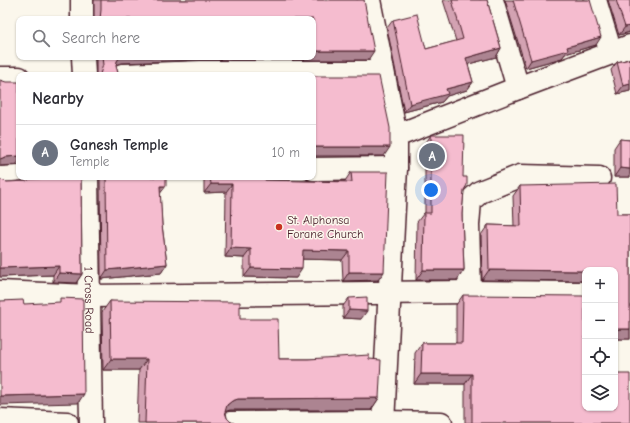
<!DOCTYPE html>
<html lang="en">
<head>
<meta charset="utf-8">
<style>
	body { margin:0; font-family:"Comic Neue",sans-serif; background:#f7f7f7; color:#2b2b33 }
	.controls { position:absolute; right:12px; bottom:12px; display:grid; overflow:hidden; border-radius:8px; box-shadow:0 1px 3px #0004 }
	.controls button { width:36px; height:36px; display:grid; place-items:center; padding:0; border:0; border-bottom:1px solid #e1e1e2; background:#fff; color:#2b2b33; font:20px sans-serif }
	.you { position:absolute; left:431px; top:190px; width:14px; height:14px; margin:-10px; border:3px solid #fff; border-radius:50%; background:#1a73e8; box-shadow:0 0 0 6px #1a73e833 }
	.badge { display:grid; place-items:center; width:26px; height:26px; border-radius:50%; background:#1a73e8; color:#fff; font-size:13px; font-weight:700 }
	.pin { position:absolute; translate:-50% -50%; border:2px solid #fff; box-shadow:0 1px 4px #0006 }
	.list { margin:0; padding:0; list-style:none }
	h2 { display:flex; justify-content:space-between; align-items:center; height:52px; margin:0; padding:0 16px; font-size:17px }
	h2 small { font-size:13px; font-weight:400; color:#7c7c81 }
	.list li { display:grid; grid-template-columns:26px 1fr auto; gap:12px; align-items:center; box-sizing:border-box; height:56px; padding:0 16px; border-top:1px solid #e1e1e2 }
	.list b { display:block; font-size:15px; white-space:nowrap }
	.list p { margin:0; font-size:13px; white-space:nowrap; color:#7c7c81 }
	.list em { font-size:13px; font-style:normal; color:#7c7c81 }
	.icon { flex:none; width:22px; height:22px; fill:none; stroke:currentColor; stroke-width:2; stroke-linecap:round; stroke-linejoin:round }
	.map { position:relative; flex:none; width:630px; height:423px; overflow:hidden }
	.search { position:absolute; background:#fff; box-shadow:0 1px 3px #0004; left:16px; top:16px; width:300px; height:44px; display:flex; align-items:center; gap:10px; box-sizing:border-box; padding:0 14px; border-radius:8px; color:#7c7c81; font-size:15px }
	.panel { position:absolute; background:#fff; box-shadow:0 1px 3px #0004; left:16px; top:72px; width:300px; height:108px; border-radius:8px }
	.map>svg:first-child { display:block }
</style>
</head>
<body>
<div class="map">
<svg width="630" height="423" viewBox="0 0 630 423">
	<rect width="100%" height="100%" fill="#fbf7ec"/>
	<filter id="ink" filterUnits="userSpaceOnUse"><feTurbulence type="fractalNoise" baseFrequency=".025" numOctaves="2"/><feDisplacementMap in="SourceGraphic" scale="8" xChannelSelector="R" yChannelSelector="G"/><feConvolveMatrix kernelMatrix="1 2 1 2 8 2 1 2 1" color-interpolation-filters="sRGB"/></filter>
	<g filter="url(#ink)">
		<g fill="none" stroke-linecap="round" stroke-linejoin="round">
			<g stroke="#4a1f2b" stroke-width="25">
				<g id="minor">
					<polyline points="82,0 82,19"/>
					<polyline points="369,0 396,136"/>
					<polyline points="492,0 518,88"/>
					<polyline points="595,0 611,53"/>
					<polyline points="83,57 84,75"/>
					<polyline points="122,75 201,72 383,72"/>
					<polyline points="0,78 19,78"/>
					<polyline points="313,169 396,168"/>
					<path id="s1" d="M87,177L91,423"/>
					<polyline points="0,178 19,177"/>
					<polyline points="0,292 89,296 470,292 585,293"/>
					<polyline points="470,292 468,225 470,201 480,192 520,176 599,178"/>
					<polyline points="0,420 67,423"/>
					<polyline points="230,423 383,422 441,423"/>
				</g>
			</g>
			<g stroke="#4a1f2b" stroke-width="25">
				<polyline id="tertiary" points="383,423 396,168 396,136 518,88 630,46"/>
			</g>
			<use href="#minor" stroke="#fbf7ec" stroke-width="22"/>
			<use href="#tertiary" stroke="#fbf7ec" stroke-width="22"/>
		</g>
		<g fill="#d3a2b2" stroke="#4a1f2b">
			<polygon points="94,0 364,0 368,60 201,60 122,63 116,64 116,66 118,73 120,75 96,75 96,57 313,57 313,19 94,19"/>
			<polygon points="443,0 487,0 501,48 496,57 468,64 473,82 467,90 447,96 442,102 404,112 387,28 393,20 426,49 456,41"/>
			<polygon points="505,0 590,0 596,45 565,54 562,58 526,68"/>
			<polygon points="608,0 630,0 630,32 619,35"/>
			<polygon points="630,59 630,91 617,94 611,70 617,62"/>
			<polygon points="431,135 463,177 464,190 462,214 464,270 457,280 416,280 417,222 424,213 425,213 425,144"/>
			<polygon points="620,139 630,140 630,177 614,177 614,148"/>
			<polygon points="351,172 378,280 343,281 342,260 302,259 296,278 244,277 244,258 225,257 226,192 204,193 204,177 264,177 265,180 345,181"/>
			<polygon points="50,177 81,177 82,274 76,283 53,282 53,275 0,277 0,179 1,180 7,182 50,178"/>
			<polygon points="100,177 166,177 160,193 162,225 167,264 161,273 101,279"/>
			<polygon points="520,186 617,214 630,214 630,339 615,339 615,270 585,270 585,281 482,280 481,235 488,225 514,226 513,196"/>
			<polygon points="463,295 585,408 630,423 465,423 465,384 414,384 415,353 422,343 456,343 456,305"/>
			<polygon points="349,298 361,319 343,318 343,306"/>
			<polygon points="110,301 240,319 279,359 369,359 379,398 371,410 230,410 226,412 227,418 231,422 234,423 137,423 139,370 103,370 102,312"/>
		</g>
		<g fill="#ac8491" stroke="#4a1f2b">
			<polygon points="630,26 630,32 619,35 625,27"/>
			<polygon points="601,37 596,45 565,54 562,58 526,68 531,60 567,47"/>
			<polygon points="501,48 496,57 461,66 466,58"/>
			<polygon points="313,51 374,51 368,60 201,60 122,63 115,65 117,61 120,57 313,57"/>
			<polygon points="473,82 467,90 447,96 442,102 404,112 410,104 446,89"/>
			<polygon points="630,84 630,91 617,94 623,86"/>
			<polygon points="313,147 390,147 384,156 313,156"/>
			<polygon points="19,156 19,161 16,165 0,166 0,159 5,157"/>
			<polygon points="620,168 630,169 630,177 614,177"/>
			<polygon points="211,184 232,184 226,192 204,193"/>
			<polygon points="160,186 166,186 159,195"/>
			<polygon points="231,248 251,249 244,258 225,257"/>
			<polygon points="303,250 349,251 342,260 296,259"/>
			<polygon points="167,264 161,273 101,279 107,270"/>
			<polygon points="59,266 53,275 0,277 0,268"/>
			<polygon points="251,268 302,269 296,278 244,277"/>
			<polygon points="423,270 464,270 457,280 416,280"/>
			<polygon points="489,270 585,271 585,281 482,280"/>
			<polygon points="349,272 384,272 378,280 343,281"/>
			<polygon points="59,273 82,274 76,283 53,282"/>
			<polygon points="349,310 367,311 361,319 343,318"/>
			<rect x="615" y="329" width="15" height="10"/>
			<polygon points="111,359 147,359 139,370 103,370"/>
			<polygon points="421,374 472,374 465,384 414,384"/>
			<polygon points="84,394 78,403 0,405 0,396"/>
			<polygon points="379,398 371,410 230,410 224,412 227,405 232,401 238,399"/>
		</g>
		<g fill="#f5bccf" stroke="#4a1f2b">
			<polygon points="101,0 364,0 374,51 313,51 313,19 100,19 101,10"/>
			<polygon points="452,0 487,0 501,48 466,58 473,82 446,89 448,94 410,104 393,20 417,14 426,49 463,39"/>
			<polygon points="513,0 590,0 601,37 567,47 568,50 531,60"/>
			<polygon points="616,0 630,0 630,26 625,27"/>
			<polygon points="102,57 120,57 117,61 116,66 118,73 120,75 99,75 100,74 103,65"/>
			<polygon points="630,59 630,84 623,86 617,62"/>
			<polygon points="313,76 379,76 390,128 390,147 313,147"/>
			<polygon points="0,80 6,82 19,82 19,156 5,157 0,159"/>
			<polygon points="431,135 464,135 463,177 467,177 467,185 464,190 462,214 464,270 423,270 424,213 431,213"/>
			<polygon points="620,139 630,140 630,169 620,168"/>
			<polygon points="351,172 388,172 384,272 349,272 349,251 303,250 302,269 251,268 251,249 231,248 232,184 211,184 210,177 264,177 265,180 352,182"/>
			<polygon points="56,177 81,177 82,274 59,273 59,266 0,268 0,179 1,180 7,182 26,181 31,179 56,178"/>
			<polygon points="106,177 166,177 166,186 160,186 162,225 167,264 107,270"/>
			<polygon points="616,184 617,214 630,214 630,329 615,329 615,270 585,270 585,271 489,270 488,225 521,226 520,186"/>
			<polygon points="463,295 585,296 585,408 615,408 615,374 630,374 630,423 472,423 472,374 421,374 422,343 462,343"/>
			<polygon points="367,297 367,311 349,310 349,298"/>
			<polygon points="60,298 83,299 84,394 0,396 0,301 23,300 24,304 60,302"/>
			<polygon points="110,301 240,302 240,319 278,319 279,359 308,359 369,355 369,359 381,360 379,398 238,399 232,401 227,405 225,412 227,418 231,422 234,423 145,423 147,359 111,359"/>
		</g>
	</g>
	<circle fill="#c8321e" stroke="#fbf7ec" stroke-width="1.5" cx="279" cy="227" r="4"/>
	<g text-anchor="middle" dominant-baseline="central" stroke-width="3" stroke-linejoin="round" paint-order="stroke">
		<g font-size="12" fill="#4a1f2b" stroke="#fbf7ec" text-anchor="start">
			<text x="287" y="220">St. Alphonsa<tspan x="287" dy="14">Forane Church</tspan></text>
		</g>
		<g font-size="12" fill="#4a1f2b" stroke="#fbf7ec">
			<text stroke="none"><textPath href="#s1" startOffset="123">1 Cross Road</textPath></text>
		</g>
	</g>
</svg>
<div class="controls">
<button>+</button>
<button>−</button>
<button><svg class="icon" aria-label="locate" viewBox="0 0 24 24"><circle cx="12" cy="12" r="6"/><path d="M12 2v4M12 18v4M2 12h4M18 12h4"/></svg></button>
<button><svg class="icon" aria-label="layers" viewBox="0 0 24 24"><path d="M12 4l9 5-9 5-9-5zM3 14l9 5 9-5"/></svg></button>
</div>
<div class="you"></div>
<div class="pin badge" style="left:432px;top:156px;background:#6b7280">A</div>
<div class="search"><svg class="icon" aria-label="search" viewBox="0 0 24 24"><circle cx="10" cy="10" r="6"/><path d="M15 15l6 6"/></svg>Search here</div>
<section class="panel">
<h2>Nearby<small></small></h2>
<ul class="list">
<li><span class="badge" style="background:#6b7280">A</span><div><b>Ganesh Temple</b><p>Temple</p></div><em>10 m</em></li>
</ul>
</section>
</div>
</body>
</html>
